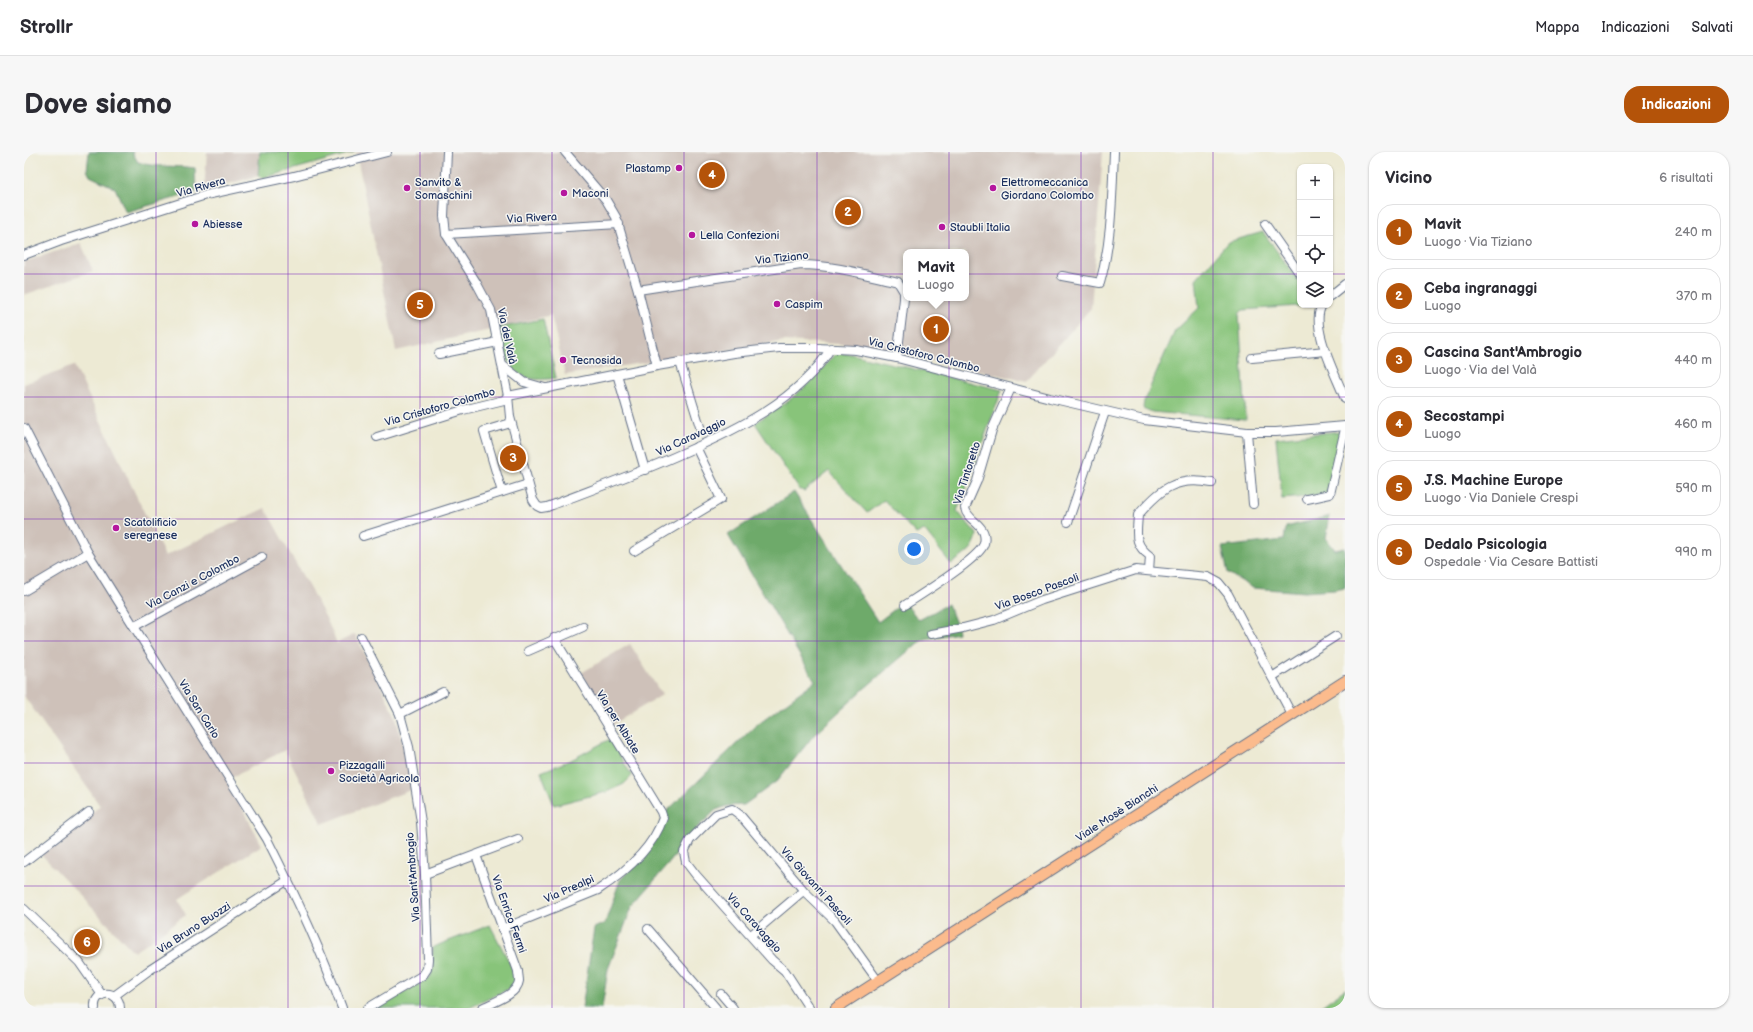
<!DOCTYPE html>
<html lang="it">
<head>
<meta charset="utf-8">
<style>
	body { margin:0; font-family:"Balsamiq Sans",sans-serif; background:#f7f7f7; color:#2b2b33 }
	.controls { position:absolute; right:12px; top:12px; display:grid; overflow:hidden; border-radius:8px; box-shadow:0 1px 3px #0004 }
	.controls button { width:36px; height:36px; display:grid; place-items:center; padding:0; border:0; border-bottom:1px solid #e1e1e2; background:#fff; color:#2b2b33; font:20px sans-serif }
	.you { position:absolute; left:890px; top:397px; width:14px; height:14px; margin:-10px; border:3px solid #fff; border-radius:50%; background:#1a73e8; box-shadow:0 0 0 6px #1a73e833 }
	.badge { display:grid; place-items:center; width:26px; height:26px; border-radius:50%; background:#b45309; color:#fff; font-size:13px; font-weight:700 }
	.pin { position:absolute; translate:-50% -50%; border:2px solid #fff; box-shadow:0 1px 4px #0006 }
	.popup { position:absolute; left:879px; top:97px; width:66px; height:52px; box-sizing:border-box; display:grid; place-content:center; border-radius:8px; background:#fff; filter:drop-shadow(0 1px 3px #0005); font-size:13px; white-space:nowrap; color:#7c7c81 }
	.popup b { font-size:15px; color:#2b2b33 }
	.popup::after { content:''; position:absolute; left:50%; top:100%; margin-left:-8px; border:8px solid transparent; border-top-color:#fff }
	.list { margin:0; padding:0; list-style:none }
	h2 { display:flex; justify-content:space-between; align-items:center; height:52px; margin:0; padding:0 16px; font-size:17px }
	h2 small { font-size:13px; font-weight:400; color:#7c7c81 }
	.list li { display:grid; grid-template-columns:26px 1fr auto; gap:12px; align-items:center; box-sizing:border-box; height:56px; margin:0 8px 8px; padding:0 8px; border:1px solid #e1e1e2; border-radius:16px }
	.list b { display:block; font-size:15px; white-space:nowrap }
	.list p { margin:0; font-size:13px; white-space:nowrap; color:#7c7c81 }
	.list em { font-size:13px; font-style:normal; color:#7c7c81 }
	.icon { flex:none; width:22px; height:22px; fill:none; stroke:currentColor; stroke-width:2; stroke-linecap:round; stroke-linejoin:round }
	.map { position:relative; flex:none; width:1321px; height:856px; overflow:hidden; border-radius:16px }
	header { display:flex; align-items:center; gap:24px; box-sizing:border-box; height:56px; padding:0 20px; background:#fff; border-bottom:1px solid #e1e1e2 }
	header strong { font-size:19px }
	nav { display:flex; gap:22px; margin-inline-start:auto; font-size:14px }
	.intro { display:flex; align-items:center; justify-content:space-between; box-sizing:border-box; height:96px; padding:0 24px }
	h1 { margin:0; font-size:28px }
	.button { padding:10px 18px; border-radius:16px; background:#b45309; color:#fff; font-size:14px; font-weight:700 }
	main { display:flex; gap:24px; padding:0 24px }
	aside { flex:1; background:#fff; border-radius:16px; box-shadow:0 1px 3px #0004 }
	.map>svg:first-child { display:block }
</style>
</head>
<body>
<header>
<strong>Strollr</strong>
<nav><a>Mappa</a><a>Indicazioni</a><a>Salvati</a></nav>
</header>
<div class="intro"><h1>Dove siamo</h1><a class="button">Indicazioni</a></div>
<main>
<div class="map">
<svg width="1321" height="856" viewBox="0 0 1321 856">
	<rect width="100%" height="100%" fill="#f6f6f2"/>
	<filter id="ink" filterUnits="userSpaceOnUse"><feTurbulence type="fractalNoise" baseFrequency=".025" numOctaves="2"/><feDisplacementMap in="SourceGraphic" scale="8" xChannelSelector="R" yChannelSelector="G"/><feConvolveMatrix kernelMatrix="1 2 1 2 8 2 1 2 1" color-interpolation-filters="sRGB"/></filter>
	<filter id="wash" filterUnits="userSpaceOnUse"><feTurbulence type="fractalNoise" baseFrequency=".012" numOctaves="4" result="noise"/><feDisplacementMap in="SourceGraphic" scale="16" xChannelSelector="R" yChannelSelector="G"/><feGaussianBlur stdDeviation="0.9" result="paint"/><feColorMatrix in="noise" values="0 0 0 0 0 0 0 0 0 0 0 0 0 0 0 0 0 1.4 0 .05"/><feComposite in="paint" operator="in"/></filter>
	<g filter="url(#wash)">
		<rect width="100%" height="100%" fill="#edead4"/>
		<g fill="#cec1b9" fill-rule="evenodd">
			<polygon points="183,0 236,0 234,24 180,38"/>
			<path d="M332,0H1079L1067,156L1003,229L831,193L760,189L541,223L527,163L475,176L372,199ZM882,100H942V146H882Z"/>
			<polygon points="57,91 69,119 0,143 0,110"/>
			<polygon points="50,213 141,404 241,356 302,466 313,491 331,482 372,565 389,637 298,672 261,598 209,625 204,630 238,693 153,747 162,763 110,800 17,702 76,654 0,544 0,232"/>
			<polygon points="606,492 638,543 588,573 557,521"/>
		</g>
		<g fill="#88c47a" stroke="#527a6c">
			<polygon points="236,0 331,0 239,26 234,24"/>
			<polygon points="1239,80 1276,131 1276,153 1288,153 1219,158 1215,162 1222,268 1128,260 1119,256 1120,249 1151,179 1175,156 1172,127 1204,90"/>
			<path d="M519,167L532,226C489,233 483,214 475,176Z"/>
			<path d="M812,201L827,202L978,238L933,359L953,382C951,398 940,403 927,412L900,378L892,382L860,348L843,361L805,319L780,339L775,337L731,271L763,250L787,230Z"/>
			<polygon points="1317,279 1303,343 1258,347 1252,286"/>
			<polygon points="586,587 608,624 600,632 582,640 530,653 517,620 549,607"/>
			<polygon points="466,773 493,825 489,835 445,856 353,856 406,825 408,818 409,795"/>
			<polygon points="1321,837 1321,856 1294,856 1296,855"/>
		</g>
		<g fill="#6eaa6a" stroke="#446c64">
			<path d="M65,0H109V2L114,10C132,16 152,13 171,16L172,40L102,60L91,36L66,24L63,18Z"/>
			<polygon points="770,340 854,470 880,450 895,468 924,452 933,474 934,481 901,487 894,491 841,536 790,583 753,629 720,653 703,654 692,658 673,676 646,710 608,755 584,817 578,856 558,856 570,776 581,771 596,728 619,704 643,659 732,573 791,529 704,383"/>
			<polygon points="1306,364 1302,386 1311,398 1321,396 1321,436 1311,438 1280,440 1229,436 1204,421 1198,395 1260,388 1262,375"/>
		</g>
	</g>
	<g filter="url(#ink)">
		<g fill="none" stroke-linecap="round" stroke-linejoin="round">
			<g stroke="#647087" stroke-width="10">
				<g id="minor">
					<path d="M423,0L420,64L422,82L452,130L467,158L484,244L486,265L509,348L513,354L517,356L523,355C569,337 615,321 659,301C712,278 775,248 807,196"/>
					<polyline points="541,0 582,48 592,65 614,138 633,214"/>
					<polyline points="1241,72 1276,122"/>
					<polyline points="422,82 595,72"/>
					<polyline points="0,103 37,89 182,43 270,24 363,0"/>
					<path d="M1038,124L1076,131C1088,89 1088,44 1090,0"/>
					<path d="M614,138L777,113C809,113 843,123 874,130L880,140V147L873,206"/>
					<polyline points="1306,144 1321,132"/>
					<path d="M1298,153C1285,174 1313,225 1321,247"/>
					<polyline points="415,202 474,190"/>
					<polyline points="1228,206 1302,199"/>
					<polyline points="656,210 677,278"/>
					<polyline points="478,213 500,230 521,236"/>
					<polyline points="593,222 621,318"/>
					<polyline points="484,244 633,214 710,201 755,196 793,196 832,198 873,206 1026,246 1120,268 1223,280 1252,280 1321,274"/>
					<path d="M0,276L64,401L243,687C271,742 297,798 318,856"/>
					<polyline points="1223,280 1229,352"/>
					<polyline points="353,285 439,258 480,248 484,244"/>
					<polyline points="478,340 460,279 487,271"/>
					<polyline points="1283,347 1306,342 1321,277"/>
					<polyline points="1044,370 1081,260"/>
					<polyline points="339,384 504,332"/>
					<polyline points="610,399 697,347 672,295"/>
					<path d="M1125,419L1126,404C1109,392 1113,382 1114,363C1137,337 1151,324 1188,331"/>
					<polyline points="0,439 64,401"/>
					<path d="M881,453C898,442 950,410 959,394C961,390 961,386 960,382C957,370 943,368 941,356L953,329L968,278L987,236"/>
					<polyline points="111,474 238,405"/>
					<polyline points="907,482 939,476 970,468 1018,448 1112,418 1184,425 1195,431 1204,442 1268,563"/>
					<polyline points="337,485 376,562 385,595 397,670 401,722 404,807 403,817 399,823 344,856"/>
					<polyline points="504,499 559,475"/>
					<polyline points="1248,525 1312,484"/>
					<polyline points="376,562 419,540"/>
					<path d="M452,703L494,819C494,822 495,826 495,829C493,843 469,850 458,856"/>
					<polyline points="0,710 65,660"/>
					<polyline points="401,722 494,687"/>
					<polyline points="0,757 55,810 78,843"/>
					<path d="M478,777L574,738C600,721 629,696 639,666L637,660L530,486"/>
					<polyline points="624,777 692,856"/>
					<polyline points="727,783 779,739"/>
					<polyline points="697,842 709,856"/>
					<polyline points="90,844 124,819 264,728"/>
					<path d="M71,856C69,838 95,836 96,856"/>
					<polyline points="785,856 761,819 748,808 672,723 662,710 660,700 666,688 692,662 708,657 716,663 781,740 811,769 854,829"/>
				</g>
			</g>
			<g stroke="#647087" stroke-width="12">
				<polyline id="major" points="812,856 1321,529"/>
			</g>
			<use href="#minor" stroke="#fff" stroke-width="8"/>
			<use href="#major" stroke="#fbbb8d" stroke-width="10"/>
		</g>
	</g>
	<path fill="none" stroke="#7b2cbf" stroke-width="1" stroke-opacity="0.55" d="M132,0V856M264,0V856M396,0V856M528,0V856M660,0V856M793,0V856M925,0V856M1057,0V856M1189,0V856M0,122H1276M1306,122H1321M0,245H1321M0,367H1321M0,489H1321M0,611H1321M0,734H1321"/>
	<g fill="#b5179e" stroke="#f6f6f2" stroke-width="1.5">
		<circle cx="655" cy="16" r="4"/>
		<circle cx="383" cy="36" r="4"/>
		<circle cx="969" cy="36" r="4"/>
		<circle cx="540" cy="41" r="4"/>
		<circle cx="171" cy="72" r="4"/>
		<circle cx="918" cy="75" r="4"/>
		<circle cx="668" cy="83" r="4"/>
		<circle cx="753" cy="152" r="4"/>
		<circle cx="539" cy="208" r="4"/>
		<circle cx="92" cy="376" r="4"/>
		<circle cx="307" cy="619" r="4"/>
	</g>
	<g text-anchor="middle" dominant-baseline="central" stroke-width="3" stroke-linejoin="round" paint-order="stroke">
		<g font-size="11" fill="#1b2f5e" stroke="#f6f6f2" text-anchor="start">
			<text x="647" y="16" text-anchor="end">Plastamp</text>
			<text x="391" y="30">Sanvito &amp;<tspan x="391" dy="13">Somaschini</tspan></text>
			<text x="977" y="30">Elettromeccanica<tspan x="977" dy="13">Giordano Colombo</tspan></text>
			<text x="548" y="41">Maconi</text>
			<text x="179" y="72">Abiesse</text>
			<text x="926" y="75">Staubli Italia</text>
			<text x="676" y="83">Lella Confezioni</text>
			<text x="761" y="152">Caspim</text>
			<text x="547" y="208">Tecnosida</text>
			<text x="100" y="370">Scatolificio<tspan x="100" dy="13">seregnese</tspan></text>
			<text x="315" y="613">Pizzagalli<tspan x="315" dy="13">Società Agricola</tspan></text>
		</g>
		<g font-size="11" fill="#1b2f5e" stroke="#f6f6f2">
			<text transform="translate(177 35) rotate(-16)">Via Rivera</text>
			<text transform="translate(508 66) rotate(-3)">Via Rivera</text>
			<text transform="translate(758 106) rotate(-6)">Via Tiziano</text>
			<text transform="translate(483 184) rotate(78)">Via del Valà</text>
			<text transform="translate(900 203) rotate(14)">Via Cristoforo Colombo</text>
			<text transform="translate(416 255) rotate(-16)">Via Cristoforo Colombo</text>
			<text transform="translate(667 285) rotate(-25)">Via Caravaggio</text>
			<text transform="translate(943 321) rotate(-72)">Via Tintoretto</text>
			<text transform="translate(169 430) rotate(-28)">Via Canzi e Colombo</text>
			<text transform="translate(1013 440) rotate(-20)">Via Bosco Pascoli</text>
			<text transform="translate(175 557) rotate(58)">Via San Carlo</text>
			<text transform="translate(594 570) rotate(58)">Via per Albiate</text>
			<text transform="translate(1093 661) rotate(-33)">Viale Mosè Bianchi</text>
			<text transform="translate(389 725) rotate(-94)">Via Sant'Ambrogio</text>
			<text transform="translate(792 734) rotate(48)">Via Giovanni Pascoli</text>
			<text transform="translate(545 737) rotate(-24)">Via Prealpi</text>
			<text transform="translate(485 762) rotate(70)">Via Enrico Fermi</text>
			<text transform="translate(730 771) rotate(48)">Via Caravaggio</text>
			<text transform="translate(170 776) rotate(-33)">Via Bruno Buozzi</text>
		</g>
	</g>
</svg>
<div class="controls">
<button>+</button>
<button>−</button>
<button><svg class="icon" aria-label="locate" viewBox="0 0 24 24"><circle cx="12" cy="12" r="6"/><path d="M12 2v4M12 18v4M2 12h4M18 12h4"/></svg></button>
<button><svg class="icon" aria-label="layers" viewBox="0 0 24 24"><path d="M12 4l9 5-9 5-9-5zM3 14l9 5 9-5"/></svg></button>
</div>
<div class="you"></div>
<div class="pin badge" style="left:912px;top:177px">1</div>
<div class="popup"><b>Mavit</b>Luogo</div>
<div class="pin badge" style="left:824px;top:60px">2</div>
<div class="pin badge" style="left:489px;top:306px">3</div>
<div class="pin badge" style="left:688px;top:23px">4</div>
<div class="pin badge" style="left:396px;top:153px">5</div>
<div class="pin badge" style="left:63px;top:790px">6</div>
</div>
<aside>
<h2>Vicino<small>6 risultati</small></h2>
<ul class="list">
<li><span class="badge">1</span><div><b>Mavit</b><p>Luogo · Via Tiziano</p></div><em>240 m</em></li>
<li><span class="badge">2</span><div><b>Ceba ingranaggi</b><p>Luogo</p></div><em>370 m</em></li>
<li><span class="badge">3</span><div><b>Cascina Sant'Ambrogio</b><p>Luogo · Via del Valà</p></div><em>440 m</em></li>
<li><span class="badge">4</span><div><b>Secostampi</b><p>Luogo</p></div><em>460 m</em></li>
<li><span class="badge">5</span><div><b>J.S. Machine Europe</b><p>Luogo · Via Daniele Crespi</p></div><em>590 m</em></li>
<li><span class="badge">6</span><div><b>Dedalo Psicologia</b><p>Ospedale · Via Cesare Battisti</p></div><em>990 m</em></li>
</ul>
</aside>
</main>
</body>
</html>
